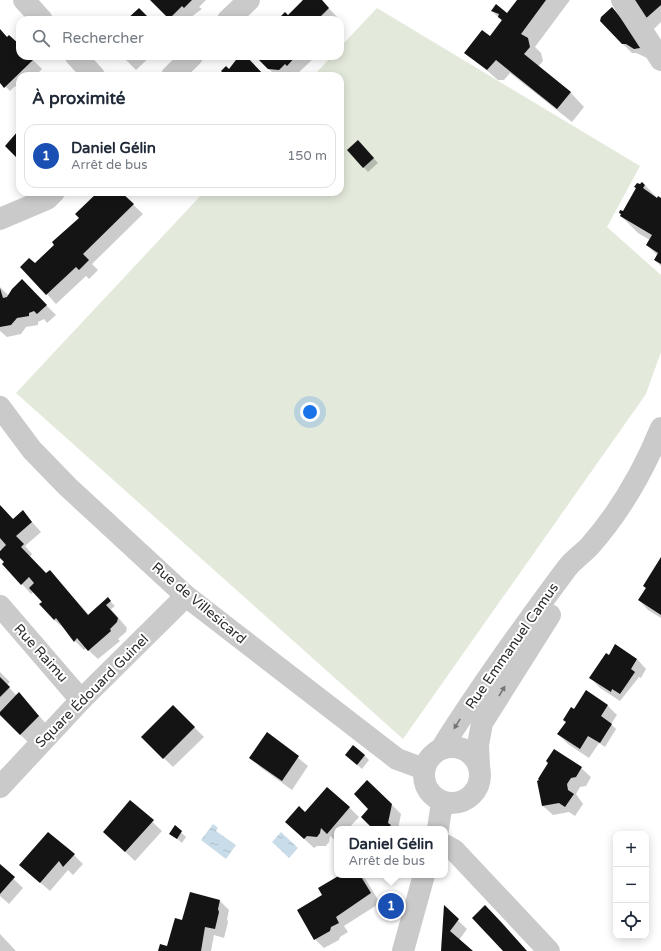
<!DOCTYPE html>
<html lang="fr">
<head>
<meta charset="utf-8">
<style>
	body { margin:0; font-family:"Varela Round",sans-serif; background:#f6f6f7; color:#1f2937 }
	.controls { position:absolute; right:12px; bottom:12px; display:grid; overflow:hidden; border-radius:8px; box-shadow:0 2px 10px #0003 }
	.controls button { width:36px; height:36px; display:grid; place-items:center; padding:0; border:0; border-bottom:1px solid #e0e1e3; background:#fff; color:#1f2937; font:20px sans-serif }
	.you { position:absolute; left:310px; top:412px; width:14px; height:14px; margin:-10px; border:3px solid #fff; border-radius:50%; background:#1a73e8; box-shadow:0 0 0 6px #1a73e833 }
	.badge { display:grid; place-items:center; width:26px; height:26px; border-radius:50%; background:#dc3840; color:#fff; font-size:13px; font-weight:700 }
	.pin { position:absolute; translate:-50% -50%; border:2px solid #fff; box-shadow:0 1px 4px #0006 }
	.popup { position:absolute; left:334px; top:826px; width:114px; height:52px; box-sizing:border-box; display:grid; place-content:center; border-radius:8px; background:#fff; filter:drop-shadow(0 1px 3px #0005); font-size:13px; white-space:nowrap; color:#747a83 }
	.popup b { font-size:15px; color:#1f2937 }
	.popup::after { content:''; position:absolute; left:50%; top:100%; margin-left:-8px; border:8px solid transparent; border-top-color:#fff }
	.list { margin:0; padding:0; list-style:none }
	h2 { display:flex; justify-content:space-between; align-items:center; height:52px; margin:0; padding:0 16px; font-size:17px }
	h2 small { font-size:13px; font-weight:400; color:#747a83 }
	.list li { display:grid; grid-template-columns:26px 1fr auto; gap:12px; align-items:center; box-sizing:border-box; height:64px; margin:0 8px 8px; padding:0 8px; border:1px solid #e0e1e3; border-radius:12px }
	.list b { display:block; font-size:15px; white-space:nowrap }
	.list p { margin:0; font-size:13px; white-space:nowrap; color:#747a83 }
	.list em { font-size:13px; font-style:normal; color:#747a83 }
	.icon { flex:none; width:22px; height:22px; fill:none; stroke:currentColor; stroke-width:2; stroke-linecap:round; stroke-linejoin:round }
	.map { position:relative; flex:none; width:661px; height:951px; overflow:hidden }
	.search { position:absolute; background:#fff; box-shadow:0 2px 10px #0003; left:16px; top:16px; width:328px; height:44px; display:flex; align-items:center; gap:10px; box-sizing:border-box; padding:0 14px; border-radius:12px; color:#747a83; font-size:15px }
	.panel { position:absolute; background:#fff; box-shadow:0 2px 10px #0003; left:16px; top:72px; width:328px; height:124px; border-radius:12px }
	.map>svg:first-child { display:block }
</style>
</head>
<body>
<div class="map">
<svg width="661" height="951" viewBox="0 0 661 951">
	<defs>
		<pattern id="water-ripples" width="26" height="14" patternUnits="userSpaceOnUse"><rect width="26" height="14" fill="#c8dce9"/><path d="M2 4q2-2 4 0t4 0M15 11q2-2 4 0t4 0" fill="none" stroke="#acbdc8"/></pattern>
	</defs>
	<rect width="100%" height="100%" fill="#fff"/>
	<polygon fill="#e3eadb" points="377,8 640,166 607,227 661,275 661,352 646,394 403,739 16,393 204,192 340,192 340,76 313,76 332,56 340,56 340,47"/>
	<g fill="url(#water-ripples)">
		<polygon points="213,824 218,828 216,831 236,845 226,859 201,840"/>
		<polygon points="281,832 298,848 289,858 272,842"/>
	</g>
	<g fill="#0003">
		<polygon points="152,0 206,0 199,7 202,9 187,20 172,20"/>
		<polygon points="303,0 321,0 338,18 336,20 278,20 288,16"/>
		<polygon points="518,0 570,0 535,47 541,53 543,61 538,67 571,93 584,107 572,122 510,73 504,80 498,80 469,55 490,37 502,21 492,11 507,14"/>
		<polygon points="661,0 661,22 654,29 645,20"/>
		<polygon points="612,8 622,17 647,58 636,53 632,53 623,44"/>
		<polygon points="0,31 20,47 20,56 29,56 42,69 35,76 20,76 20,91 15,86 10,91 0,81"/>
		<polygon points="122,56 151,56 136,70"/>
		<polygon points="240,56 245,56 264,76 223,76 237,62 236,60"/>
		<polygon points="256,56 310,56 313,59 297,74 295,73 292,76 276,76"/>
		<polygon points="362,145 378,163 368,172 348,150"/>
		<polygon points="645,185 658,199 661,199 661,266 655,260 658,256 647,245 650,240 638,233 621,216"/>
		<polygon points="99,192 105,196 109,192 120,192 143,214 92,264 98,270 89,279 86,276 56,304 47,294 35,265 80,218"/>
		<polygon points="22,281 56,315 47,323 44,319 38,322 38,325 26,327 21,334 7,337 0,331 0,287 9,296"/>
		<polygon points="0,506 13,520 23,512 41,532 25,546 32,554 30,557 46,574 50,571 89,615 108,599 115,606 111,609 127,628 126,632 118,639 120,641 98,659 86,648 84,650 68,634 70,633 54,620 44,602 34,591 31,594 22,584 0,556 2,551 0,549"/>
		<polygon points="661,559 661,618 648,610 639,600"/>
		<polygon points="616,645 637,659 646,669 641,678 639,677 620,701 600,688 591,678 609,656"/>
		<polygon points="0,672 10,682 7,685 17,696 19,693 48,726 30,744 0,715"/>
		<polygon points="173,706 204,737 173,767 142,737"/>
		<polygon points="608,706 617,715 611,724 616,729 605,747 599,743 589,758 568,744 558,734 574,711"/>
		<polygon points="267,733 308,766 292,790 260,767 250,757"/>
		<polygon points="364,755 369,760 362,769 351,759"/>
		<polygon points="549,764 581,768 591,777 586,786 580,787 576,794 583,804 575,816 569,812 553,815 543,806 540,792"/>
		<polygon points="131,802 162,831 135,861 114,841"/>
		<polygon points="392,805 401,814 398,829 375,829"/>
		<polygon points="349,807 359,817 348,829 337,829 337,842 330,836 329,842 326,846 317,846 314,848 286,822 305,813"/>
		<polygon points="175,827 186,837 182,843 170,833"/>
		<polygon points="74,855 83,864 73,875 68,870 50,891 20,865"/>
		<polygon points="0,866 23,888 9,904 0,896"/>
		<polygon points="342,875 363,875 380,903 344,926 348,932 340,937 339,940 324,948 315,939 324,896"/>
		<polygon points="220,901 229,910 227,919 228,922 224,938 214,935 211,951 159,951 167,947 183,921"/>
		<polygon points="445,908 467,929 459,940 472,951 442,951"/>
		<polygon points="0,934 16,951 0,951"/>
	</g>
	<g fill="#141414">
		<polygon points="150,0 192,0 184,8 182,6 169,19"/>
		<polygon points="303,0 322,0 329,8 320,17 323,20 277,20 285,12 288,15"/>
		<polygon points="517,0 546,0 521,34 528,38 530,47 524,54 571,92 557,109 496,60 487,70 464,53 482,30 490,36 502,20 498,17 499,14 491,11 496,4 507,13"/>
		<polygon points="633,0 661,0 661,5 644,20"/>
		<polygon points="612,7 641,43 640,48 634,49 626,44 622,44 600,21 601,17"/>
		<polygon points="139,8 151,20 126,20"/>
		<polygon points="0,29 7,37 9,35 20,45 20,56 31,56 34,59 4,88 0,83"/>
		<polygon points="239,56 246,56 264,75 222,76 224,74 221,71 226,66 229,69"/>
		<polygon points="255,56 296,56 287,66 285,64 279,70 268,69"/>
		<polygon points="20,124 20,161 5,146 18,131 16,129"/>
		<polygon points="358,140 374,158 363,168 347,150"/>
		<polygon points="642,182 645,185 643,188 657,198 658,196 661,198 661,264 654,260 658,253 646,245 652,235 620,216 621,214 619,213 620,210 623,211 636,188 634,187 637,183 640,184"/>
		<polygon points="98,192 102,192 105,194 107,192 121,192 134,204 83,254 89,260 79,270 76,267 46,295 20,267 29,258 35,263 54,245 52,242 79,218 75,214"/>
		<polygon points="22,279 47,305 37,314 34,311 29,313 29,316 17,318 11,325 0,327 0,288 3,298 7,297 12,289"/>
		<polygon points="0,505 13,519 23,510 32,522 16,536 24,544 21,547 46,573 50,570 88,615 108,597 111,601 106,605 118,618 117,622 110,629 111,631 88,651 77,638 74,642 56,618 54,620 39,604 42,602 29,588 34,583 29,577 21,585 2,564 4,562 0,558 0,551 6,545 0,538"/>
		<polygon points="661,557 661,615 638,600 646,588 643,586"/>
		<polygon points="615,644 637,659 631,669 635,672 620,694 612,689 611,692 589,678 606,653 609,655"/>
		<polygon points="0,677 10,687 0,697"/>
		<polygon points="586,690 608,705 601,716 612,724 600,743 588,736 580,749 557,734 566,722 563,720 571,707 574,709"/>
		<polygon points="19,692 39,716 20,735 0,715 0,712"/>
		<polygon points="173,705 195,727 163,759 141,737"/>
		<polygon points="267,732 299,756 282,781 249,758"/>
		<polygon points="353,745 365,755 357,765 345,755"/>
		<polygon points="554,749 582,767 576,777 571,778 567,784 568,790 574,794 565,807 559,803 542,806 537,781 539,780 538,779 548,763 546,761"/>
		<polygon points="367,780 392,804 388,823 391,825 387,829 373,829 361,817 368,809 354,794"/>
		<polygon points="327,787 350,807 327,834 321,828 320,833 317,837 307,836 304,839 285,822 299,806 305,812"/>
		<polygon points="130,800 154,820 125,852 103,832"/>
		<polygon points="175,825 182,831 177,839 169,834"/>
		<polygon points="48,832 75,854 63,867 59,861 40,883 19,865"/>
		<polygon points="0,864 15,877 0,894"/>
		<polygon points="340,875 360,875 371,893 336,917 339,923 331,927 330,931 314,940 297,910 322,895 318,888"/>
		<polygon points="190,892 220,900 218,909 219,912 215,929 205,927 201,951 158,951 160,944 167,946 175,918 182,920"/>
		<polygon points="444,905 459,919 450,931 473,951 441,951"/>
		<polygon points="485,905 502,923 527,951 503,951 472,918"/>
	</g>
	<g fill="none" stroke-linecap="round" stroke-linejoin="round">
		<g stroke="#cacaca" stroke-width="22">
			<polyline points="24,0 42,20"/>
			<polyline points="622,0 661,60"/>
			<polyline points="228,20 249,0"/>
			<polyline points="76,56 94,76"/>
			<polyline points="172,76 192,56"/>
			<polyline points="0,219 47,199 54,192"/>
			<polyline points="0,407 32,450 68,487 186,596 397,759 424,769"/>
			<polyline points="0,606 81,700"/>
			<circle cx="452" cy="775" r="28"/>
			<path d="M441,749C480,687 523,627 567,568C573,560 582,554 589,547C619,513 644,470 661,428"/>
			<polyline points="479,766 478,745 482,723 550,615"/>
			<polyline points="0,787 81,700 186,596"/>
			<polyline points="438,829 442,802"/>
			<polyline points="445,845 454,850 549,951"/>
			<polyline points="403,951 424,875"/>
		</g>
	</g>
	<defs><path id="oneway-solid" d="M-6-.8H1V-3.2L6.5 0L1 3.2V.8H-6Z"/></defs>
	<g fill="#747474">
		<use href="#oneway-solid" transform="translate(502 691) rotate(-59)"/>
		<use href="#oneway-solid" transform="translate(457 724) rotate(122)"/>
	</g>
	<g text-anchor="middle" dominant-baseline="central" stroke-width="4" stroke-linejoin="round" paint-order="stroke">
		<g font-size="14" fill="#2d2d2d" stroke="#fff">
			<text transform="translate(199 603) rotate(40)">Rue de Villesicard</text>
			<text transform="translate(512 646) rotate(-55)">Rue Emmanuel Camus</text>
			<text transform="translate(41 653) rotate(48)">Rue Raimu</text>
			<text transform="translate(92 691) rotate(-45)">Square Édouard Guinel</text>
		</g>
	</g>
</svg>
<div class="controls">
<button>+</button>
<button>−</button>
<button><svg class="icon" aria-label="locate" viewBox="0 0 24 24"><circle cx="12" cy="12" r="6"/><path d="M12 2v4M12 18v4M2 12h4M18 12h4"/></svg></button>
</div>
<div class="you"></div>
<div class="pin badge" style="left:391px;top:906px;background:#1a4fb4">1</div>
<div class="popup"><b>Daniel Gélin</b>Arrêt de bus</div>
<div class="search"><svg class="icon" aria-label="search" viewBox="0 0 24 24"><circle cx="10" cy="10" r="6"/><path d="M15 15l6 6"/></svg>Rechercher</div>
<section class="panel">
<h2>À proximité<small></small></h2>
<ul class="list">
<li><span class="badge" style="background:#1a4fb4">1</span><div><b>Daniel Gélin</b><p>Arrêt de bus</p></div><em>150 m</em></li>
</ul>
</section>
</div>
</body>
</html>
